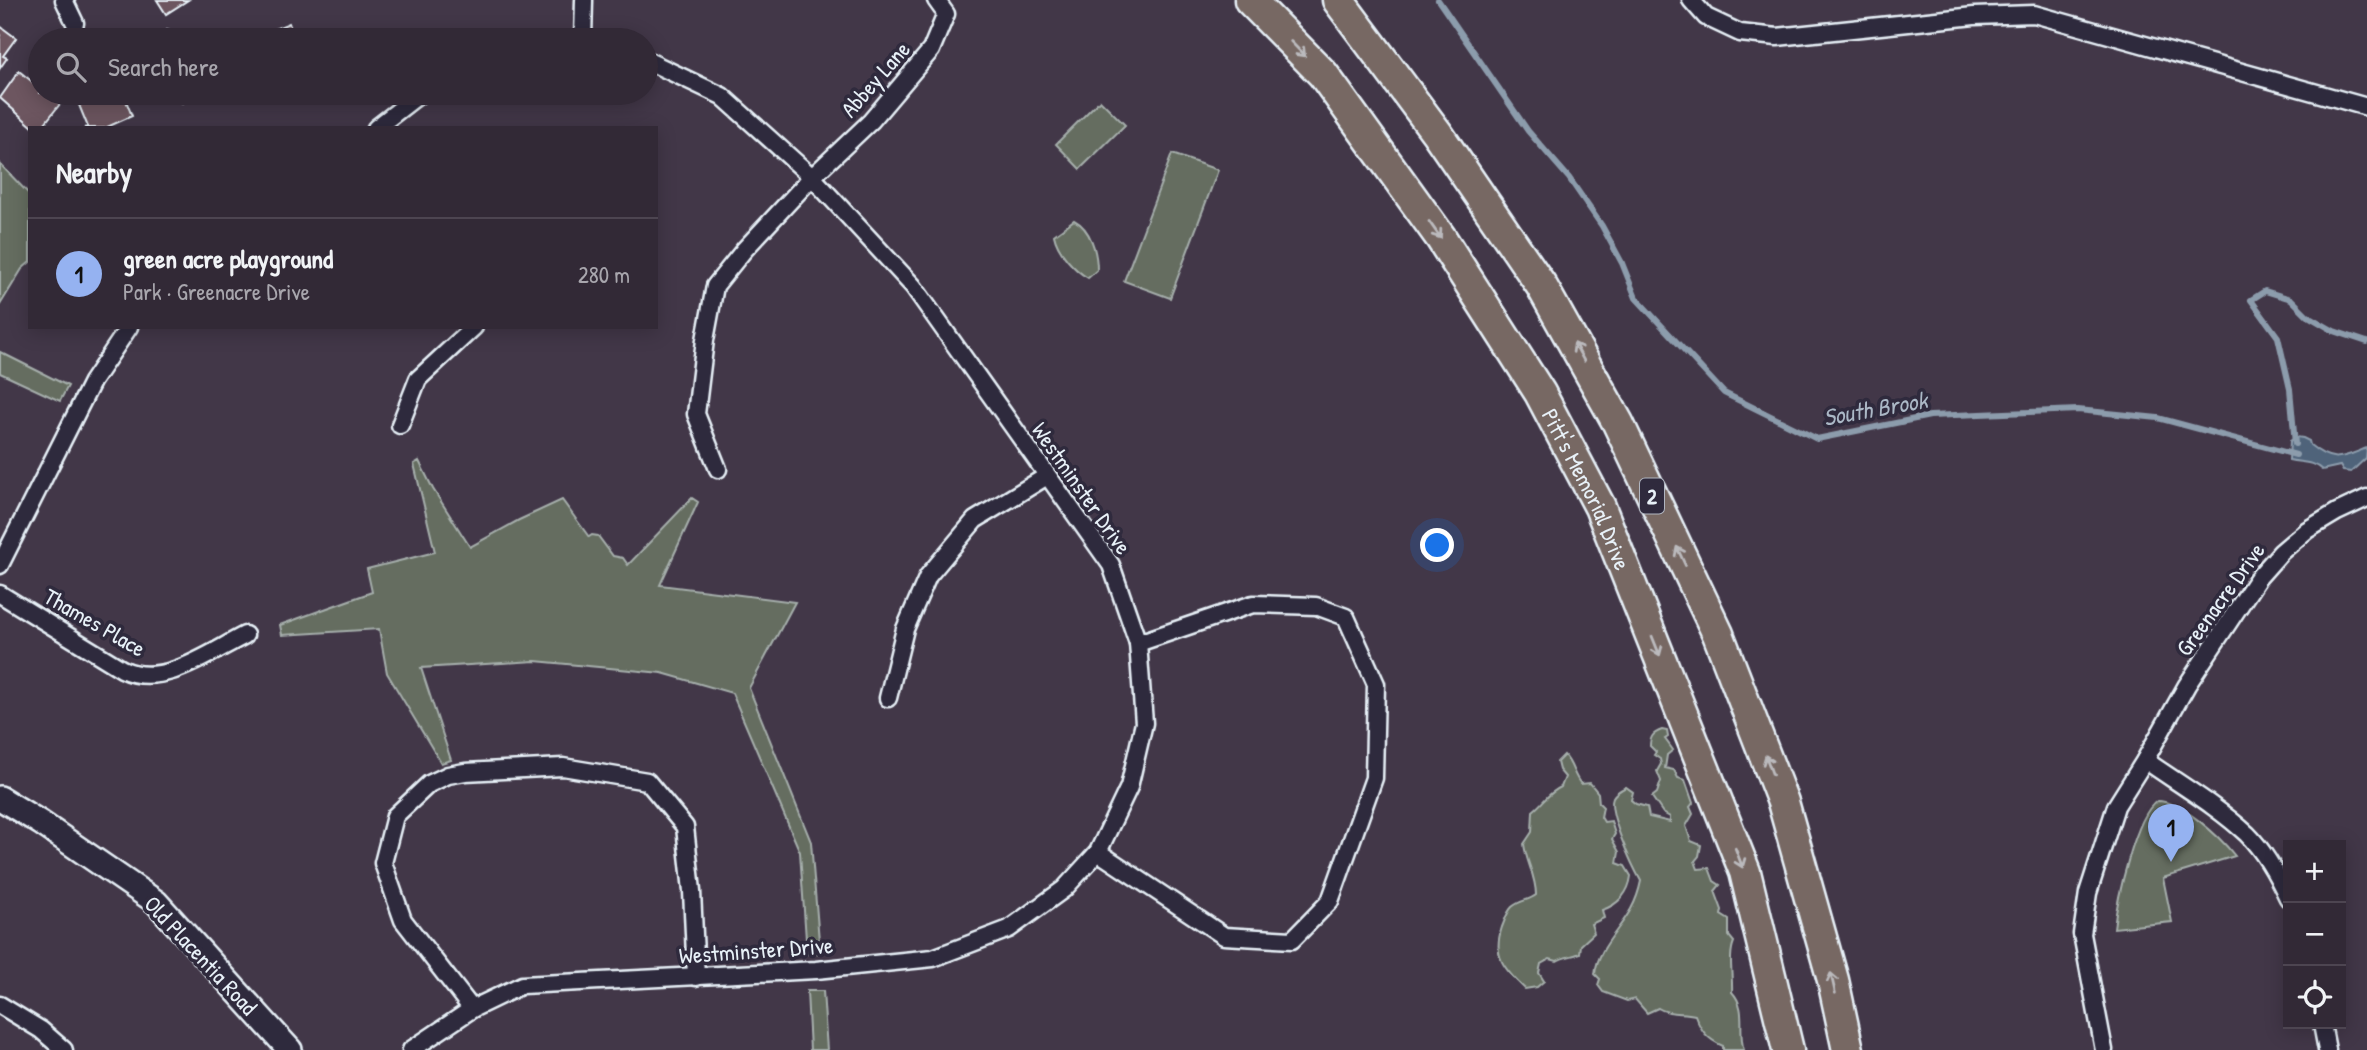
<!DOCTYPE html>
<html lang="en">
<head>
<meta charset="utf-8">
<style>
	body { margin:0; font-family:"Patrick Hand",sans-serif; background:#3a313e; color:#f1f3f6 }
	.controls { position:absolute; right:21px; bottom:21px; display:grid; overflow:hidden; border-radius:0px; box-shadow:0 4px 18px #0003 }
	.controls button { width:63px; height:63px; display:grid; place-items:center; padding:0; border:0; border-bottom:2px solid #4d4551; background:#322936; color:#f1f3f6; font:35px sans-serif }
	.you { position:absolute; left:1438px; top:546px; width:24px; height:24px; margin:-18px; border:5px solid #fff; border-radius:50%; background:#1a73e8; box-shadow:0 0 0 10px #1a73e833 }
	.badge { display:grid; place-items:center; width:46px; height:46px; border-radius:50%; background:#95b2f1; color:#111; font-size:23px; font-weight:700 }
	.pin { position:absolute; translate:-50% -58px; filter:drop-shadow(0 2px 4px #0008) }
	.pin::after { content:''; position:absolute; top:37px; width:24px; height:21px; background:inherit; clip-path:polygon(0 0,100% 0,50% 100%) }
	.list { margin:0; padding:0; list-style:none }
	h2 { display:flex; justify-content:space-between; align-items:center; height:91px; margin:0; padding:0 28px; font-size:30px }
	h2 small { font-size:23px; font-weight:400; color:#a8a6ad }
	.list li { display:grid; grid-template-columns:46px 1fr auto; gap:21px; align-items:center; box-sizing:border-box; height:112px; padding:0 28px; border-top:2px solid #4d4551 }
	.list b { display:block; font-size:26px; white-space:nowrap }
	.list p { margin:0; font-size:23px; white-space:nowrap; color:#a8a6ad }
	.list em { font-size:23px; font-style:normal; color:#a8a6ad }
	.icon { flex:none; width:38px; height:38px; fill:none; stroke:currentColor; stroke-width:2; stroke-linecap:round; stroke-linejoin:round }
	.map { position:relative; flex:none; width:2367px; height:1050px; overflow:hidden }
	.search { position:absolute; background:#322936; box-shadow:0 4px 18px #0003; left:28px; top:28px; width:630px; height:77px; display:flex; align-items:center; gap:18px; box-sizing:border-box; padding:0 24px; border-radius:38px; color:#a8a6ad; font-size:26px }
	.panel { position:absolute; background:#322936; box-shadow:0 4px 18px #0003; left:28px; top:126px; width:630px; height:203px; border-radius:0px }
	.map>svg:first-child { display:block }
</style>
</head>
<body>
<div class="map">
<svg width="2367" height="1050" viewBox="0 0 2367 1050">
	<rect width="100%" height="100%" fill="#423748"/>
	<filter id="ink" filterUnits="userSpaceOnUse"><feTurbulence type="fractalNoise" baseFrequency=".0143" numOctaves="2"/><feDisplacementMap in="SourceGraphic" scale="14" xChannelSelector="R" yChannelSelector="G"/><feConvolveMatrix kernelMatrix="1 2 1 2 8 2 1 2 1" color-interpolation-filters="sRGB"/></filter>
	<g filter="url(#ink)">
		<g fill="#656d60" stroke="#a6afac" stroke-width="2">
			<polygon points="1100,100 1125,125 1080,169 1056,144"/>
			<polygon points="1172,154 1218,170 1170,298 1124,281"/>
			<polygon points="0,164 30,195 30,262 22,269 0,305"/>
			<path d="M1074,220C1091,229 1097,252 1097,270L1088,278C1074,270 1057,251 1054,235Z"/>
			<polygon points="0,352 68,386 60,401 0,373"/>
			<polygon points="419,461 433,489 470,547 519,520 562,500 589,537 592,535 598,536 613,556 623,558 628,565 692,498 698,502 660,585 795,602 749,688 811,842 820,953 807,954 800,852 732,693 662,673 535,661 421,668 451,760 441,763 387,673 379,629 282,635 280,625 372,592 367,569 435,552 414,464"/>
			<path d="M1662,730L1667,731L1668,737L1665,739L1673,750L1667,755L1665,768L1674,770L1678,778L1685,780L1693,803L1690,807L1693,814L1686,826L1691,841L1701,845L1699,856L1695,861L1698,869L1709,868L1714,881L1720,885L1715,891L1722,910L1721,915L1729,920V936L1734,942C1728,956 1733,976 1732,992C1748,1009 1737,1031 1744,1050H1723V1046C1707,1039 1701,1031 1695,1015C1682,1012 1669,1015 1658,1008L1647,1013L1635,999L1627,1001L1603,992L1598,985L1600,979L1595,974C1597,950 1620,929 1631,909C1636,900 1639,891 1641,881C1633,867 1607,812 1613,797C1616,792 1622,789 1626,787L1633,792L1631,800L1636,804L1647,807L1649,817L1670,822V817L1663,813L1652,797L1657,793L1661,781L1657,771L1661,764L1660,759L1654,755L1656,752L1650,746C1650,737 1653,733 1662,730Z"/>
			<path d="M1564,755C1573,764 1573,775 1581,784L1590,783L1598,793L1599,803L1603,807L1601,817L1604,822L1611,821L1615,834L1612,839L1619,852L1617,863L1625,866L1631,876C1629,893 1618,905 1602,910L1604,918L1591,924L1594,933L1581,945L1580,953C1572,957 1565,956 1557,961L1550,959L1541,964L1539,973L1544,981L1537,987L1525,989C1504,969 1492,956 1502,927C1505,920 1507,912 1512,907C1520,900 1528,901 1536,895C1536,876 1526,862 1524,844L1532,832L1533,811C1544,802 1548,793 1561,787L1565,777L1559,770L1557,762Z"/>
			<path d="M2157,801C2182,801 2220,837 2235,856L2163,878L2172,922L2114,928C2117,900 2135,816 2157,801Z"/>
			<polygon points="807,991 823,991 827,1050 810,1050"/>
		</g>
		<path fill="#4f637a" stroke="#8c9cac" stroke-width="2" d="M2296,437L2303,438L2309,441L2310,445C2333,464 2341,458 2367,448L2366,458L2351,472L2343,471L2340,466L2322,470C2312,461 2302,463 2289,460L2290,441Z"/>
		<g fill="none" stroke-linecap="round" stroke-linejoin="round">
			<g stroke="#8c9cac" stroke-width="6">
				<polyline points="1438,0 1528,131 1569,178 1602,226 1622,263 1636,298 1724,393 1817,439 1930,416 2078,410 2158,418 2296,455"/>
				<polyline points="2295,444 2290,389 2278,337 2251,300 2265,291 2291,299 2308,316 2334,331 2367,342"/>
			</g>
		</g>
		<g fill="#6d5660" stroke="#e8f1f8" stroke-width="2">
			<polygon points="157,0 188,0 166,14"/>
			<polygon points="289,23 295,40 270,40 267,32"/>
			<polygon points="0,26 16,38 3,56 7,58 0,68"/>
			<polygon points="167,30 189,38 189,40 163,40"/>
			<polygon points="19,71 40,88 40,93 46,93 60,104 41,128 34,128 0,98"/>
			<polygon points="109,93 123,93 132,116 105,128 84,128 88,127 79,105"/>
			<polygon points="155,93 187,93 183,103"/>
		</g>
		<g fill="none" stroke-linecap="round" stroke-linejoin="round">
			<g stroke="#e8f1f8" stroke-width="21">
				<g id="street">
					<polyline points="64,0 75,23"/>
					<polyline points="1691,0 1706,17 1740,33 1777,37 1974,16 2034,14 2367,107"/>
					<polyline points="583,40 584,0"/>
					<polyline points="376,128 421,93"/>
					<polyline points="400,425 418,379 474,327"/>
					<polyline points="718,469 696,414 705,340 715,286 744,250 812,177 871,121 931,50 946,14 936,0"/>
					<polyline points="0,565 92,382 129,327"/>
					<path d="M0,594L122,669C162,689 209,653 245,635"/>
					<polyline points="888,698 905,629 928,576 975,520 1047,476"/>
					<path d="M2145,760C2179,784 2217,806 2247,834C2264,851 2278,876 2288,898"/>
					<polyline points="1098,852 1224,936 1292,940 1330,901 1374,778 1376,684 1346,617 1316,606 1253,604 1138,643"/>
					<polyline points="0,1005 41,1030 64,1050"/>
					<polyline points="472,1009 403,920 383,863 395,816 429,784 448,775 465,772 563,767 647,781 685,827 692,891 696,977"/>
					<polyline points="2322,1024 2327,1050"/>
					<polyline points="411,1050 472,1009 522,985 816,970 933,958 1009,929 1064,889 1098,852 1129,787 1144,723 1138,643 1111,565 913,286 812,177 722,96 646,60"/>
					<polyline points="2104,1050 2082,934 2088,893 2116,806 2145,760 2187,685 2258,578 2281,552 2307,530 2337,512 2367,498"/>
				</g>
			</g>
			<g stroke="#e8f1f8" stroke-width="28">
				<polyline id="secondary" points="0,798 41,823 156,902 290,1050"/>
			</g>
			<g stroke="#e8f1f8" stroke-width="35">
				<g id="highway">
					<path id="s1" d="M1250,0L1323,74L1441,238L1540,393L1600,507L1745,872L1788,1050"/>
					<polyline points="1338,0 1437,133 1541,285 1618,423 1718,634 1783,802 1833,980 1848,1050"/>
				</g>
			</g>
			<use href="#street" stroke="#2f2a3d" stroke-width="16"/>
			<use href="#secondary" stroke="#2f2a3d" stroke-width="23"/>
			<use href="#highway" stroke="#776864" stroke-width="30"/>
		</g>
		<defs><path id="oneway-shaft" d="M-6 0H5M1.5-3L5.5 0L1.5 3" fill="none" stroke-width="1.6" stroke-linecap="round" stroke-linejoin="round" transform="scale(1.75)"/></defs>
		<g stroke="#bbbabd">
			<use href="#oneway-shaft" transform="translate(1298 49) rotate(46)"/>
			<use href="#oneway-shaft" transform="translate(1435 230) rotate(55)"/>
			<use href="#oneway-shaft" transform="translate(1579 352) rotate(-119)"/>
			<use href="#oneway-shaft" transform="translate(1681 556) rotate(-115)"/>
			<use href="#oneway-shaft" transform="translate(1656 646) rotate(68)"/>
			<use href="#oneway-shaft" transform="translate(1769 765) rotate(-110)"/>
			<use href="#oneway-shaft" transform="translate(1739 858) rotate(69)"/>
			<use href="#oneway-shaft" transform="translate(1833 983) rotate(-103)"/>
		</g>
	</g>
	<g text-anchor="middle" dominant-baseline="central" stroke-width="7" stroke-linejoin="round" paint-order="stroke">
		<rect fill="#2f2a3d" stroke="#b0b5c0" stroke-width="2" x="1640" y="478.5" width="24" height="35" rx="5"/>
		<g font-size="21" font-weight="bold" fill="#e8f1f8">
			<text x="1652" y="496">2</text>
		</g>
		<g font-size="23" fill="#e8f1f8" stroke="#2f2a3d">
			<text transform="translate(875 79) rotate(-49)">Abbey Lane</text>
			<text transform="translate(1082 488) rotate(55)">Westminster Drive</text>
			<text stroke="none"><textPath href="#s1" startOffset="597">Pitt's Memorial Drive</textPath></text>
			<text transform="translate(2220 599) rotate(-54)">Greenacre Drive</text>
			<text transform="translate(95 622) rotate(30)">Thames Place</text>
			<text transform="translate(756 950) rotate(-4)">Westminster Drive</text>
			<text transform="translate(201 955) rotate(47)">Old Placentia Road</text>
		</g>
		<g font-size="24" font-style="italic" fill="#abb8c6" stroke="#2f2a3d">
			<text transform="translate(1875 408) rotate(-10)">South Brook</text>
		</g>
	</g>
</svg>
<div class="controls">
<button>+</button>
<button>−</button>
<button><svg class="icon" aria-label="locate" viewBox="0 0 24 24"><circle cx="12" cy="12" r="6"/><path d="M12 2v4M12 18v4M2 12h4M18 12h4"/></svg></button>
</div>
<div class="you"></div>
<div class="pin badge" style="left:2171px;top:862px">1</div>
<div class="search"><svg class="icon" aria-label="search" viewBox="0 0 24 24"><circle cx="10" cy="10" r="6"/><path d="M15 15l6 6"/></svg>Search here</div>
<section class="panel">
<h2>Nearby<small></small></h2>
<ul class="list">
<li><span class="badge">1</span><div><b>green acre playground</b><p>Park · Greenacre Drive</p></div><em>280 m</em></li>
</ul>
</section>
</div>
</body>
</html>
